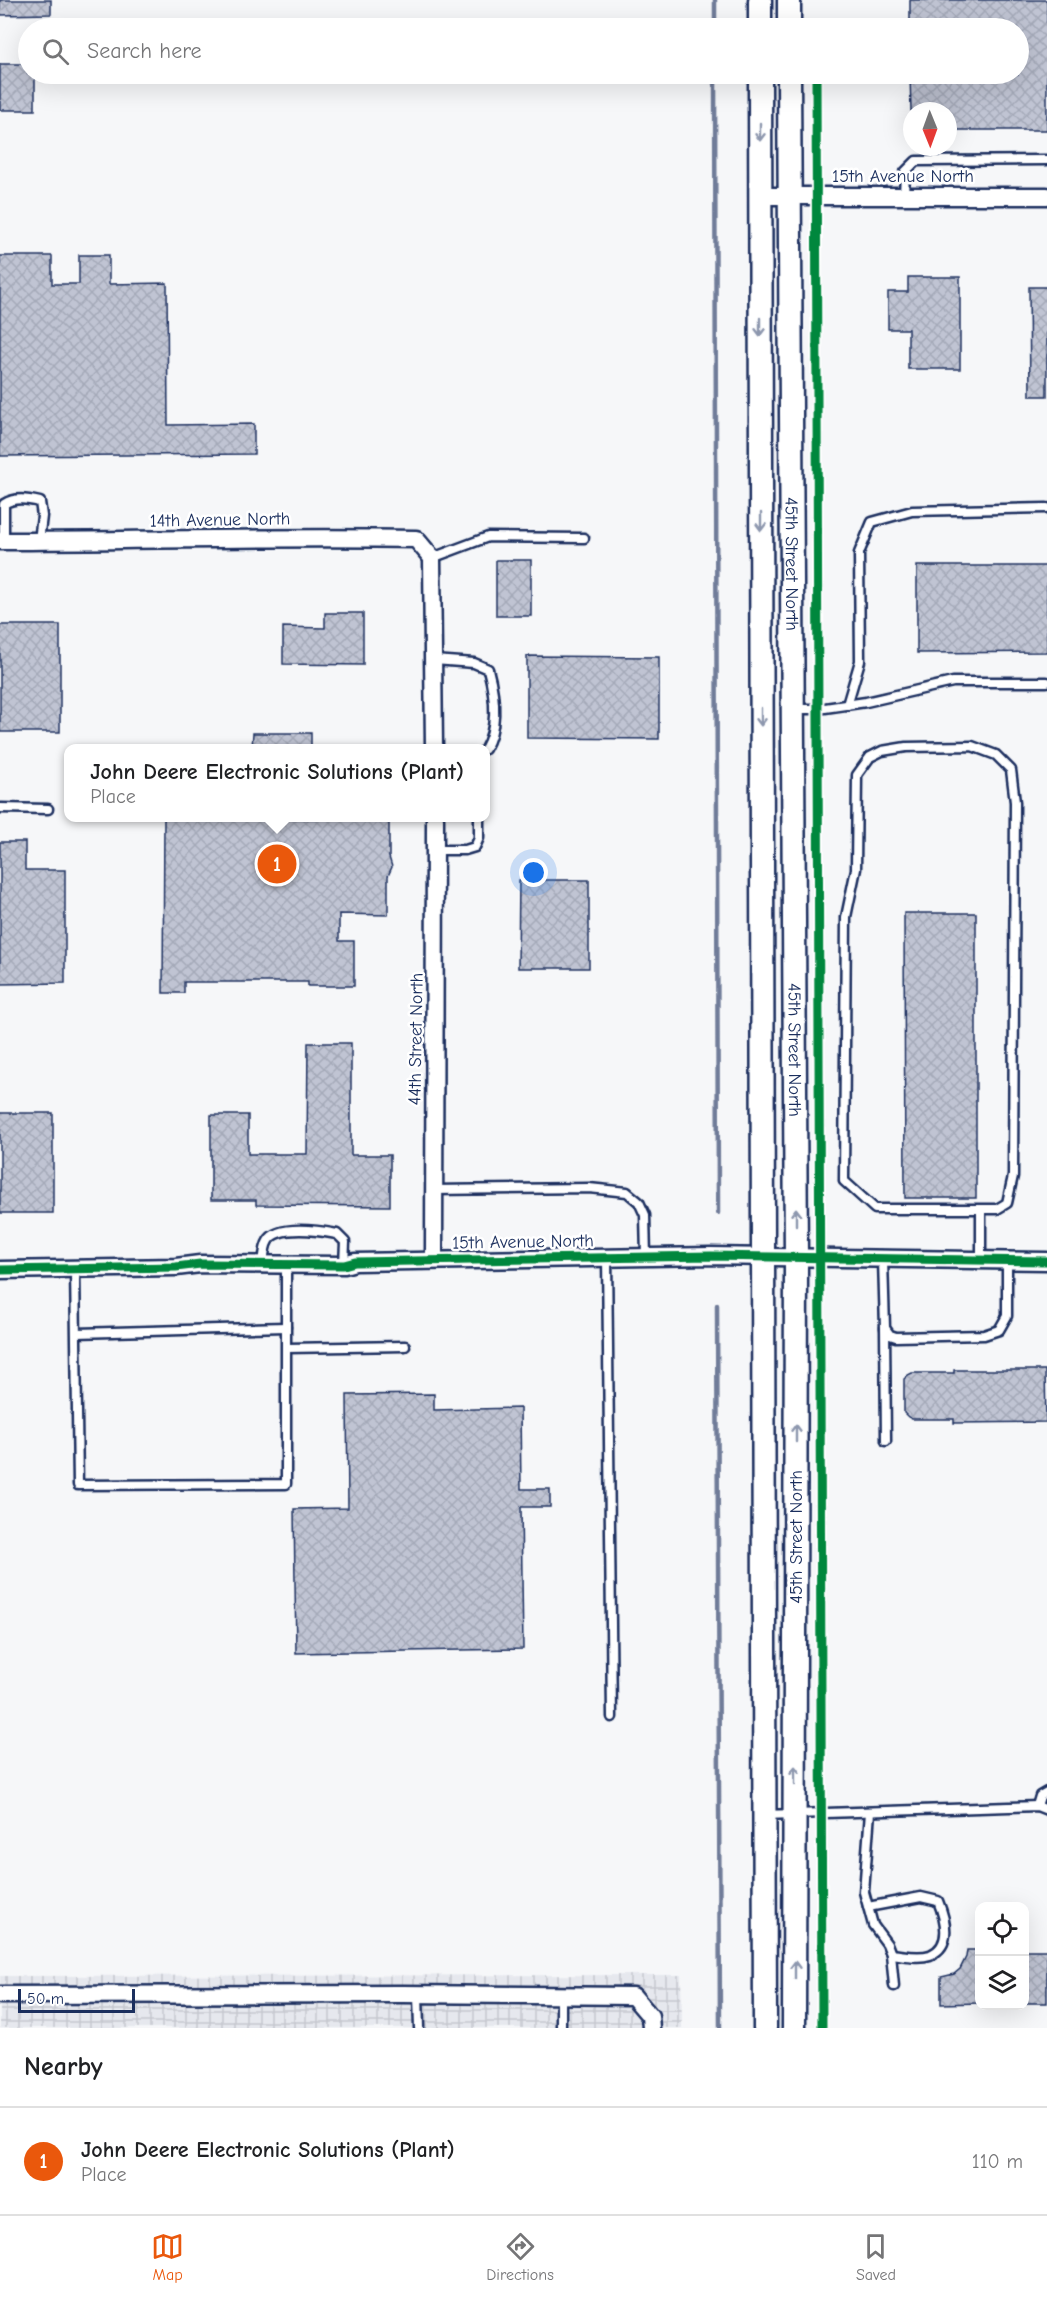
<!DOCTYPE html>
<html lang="en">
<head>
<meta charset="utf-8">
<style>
	body { margin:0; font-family:"Comic Neue",sans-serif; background:#f6f6f6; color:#202124 }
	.controls { position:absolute; right:18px; bottom:18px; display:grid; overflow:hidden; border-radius:12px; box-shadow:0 6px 24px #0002 }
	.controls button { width:54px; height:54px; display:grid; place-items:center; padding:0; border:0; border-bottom:2px solid #e0e0e0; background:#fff; color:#202124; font:30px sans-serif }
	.compass { position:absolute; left:903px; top:102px; width:54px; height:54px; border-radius:50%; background:#fff; box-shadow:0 6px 24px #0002; rotate:179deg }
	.scale { position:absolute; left:18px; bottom:15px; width:117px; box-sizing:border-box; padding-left:6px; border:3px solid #1b2f5e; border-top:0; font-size:16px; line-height:21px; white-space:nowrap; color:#1b2f5e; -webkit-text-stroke:4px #fff; paint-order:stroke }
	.you { position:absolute; left:534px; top:873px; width:21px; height:21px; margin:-15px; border:4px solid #fff; border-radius:50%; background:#1a73e8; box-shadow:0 0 0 9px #1a73e833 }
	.badge { display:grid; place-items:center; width:39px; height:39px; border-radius:50%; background:#ea580c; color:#fff; font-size:20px; font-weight:700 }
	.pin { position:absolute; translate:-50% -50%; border:3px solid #fff; box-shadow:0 2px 6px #0006 }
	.popup { position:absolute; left:64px; top:744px; width:426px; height:78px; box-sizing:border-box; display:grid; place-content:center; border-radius:12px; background:#fff; filter:drop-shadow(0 2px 4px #0005); font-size:20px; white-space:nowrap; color:#757577 }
	.popup b { font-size:22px; color:#202124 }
	.popup::after { content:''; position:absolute; left:50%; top:100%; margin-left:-12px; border:12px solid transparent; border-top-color:#fff }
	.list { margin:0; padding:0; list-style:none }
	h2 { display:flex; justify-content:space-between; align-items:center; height:78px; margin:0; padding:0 24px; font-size:26px }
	h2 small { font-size:20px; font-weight:400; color:#757577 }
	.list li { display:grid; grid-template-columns:39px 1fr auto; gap:18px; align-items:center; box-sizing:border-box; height:108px; padding:0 24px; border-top:2px solid #e0e0e0 }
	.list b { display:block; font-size:22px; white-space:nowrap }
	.list p { margin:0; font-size:20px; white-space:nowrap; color:#757577 }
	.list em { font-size:20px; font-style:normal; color:#757577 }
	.icon { flex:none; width:33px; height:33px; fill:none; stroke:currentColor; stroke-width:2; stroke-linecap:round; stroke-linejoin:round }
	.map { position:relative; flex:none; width:1047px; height:2028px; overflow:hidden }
	.search { position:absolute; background:#fff; box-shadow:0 6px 24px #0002; left:18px; right:18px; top:18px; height:66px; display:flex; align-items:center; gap:15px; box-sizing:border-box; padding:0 21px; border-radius:33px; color:#757577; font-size:22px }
	.sheet { height:186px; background:#fff }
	nav { display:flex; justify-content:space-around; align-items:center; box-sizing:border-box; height:84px; border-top:2px solid #e0e0e0; background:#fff; font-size:16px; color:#757577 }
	nav a { display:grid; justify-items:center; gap:3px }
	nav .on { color:#ea580c }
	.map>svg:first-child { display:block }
</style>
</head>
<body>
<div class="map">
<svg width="1047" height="2028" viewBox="0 0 1047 2028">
	<defs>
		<pattern id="industrial-grid" width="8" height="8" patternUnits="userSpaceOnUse" patternTransform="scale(1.5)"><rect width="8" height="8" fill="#e6e8ee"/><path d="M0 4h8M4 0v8" fill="none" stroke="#c5c7ce"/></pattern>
		<pattern id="building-cross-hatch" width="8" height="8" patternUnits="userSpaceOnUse" patternTransform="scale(1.5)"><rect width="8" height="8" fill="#c0c4d3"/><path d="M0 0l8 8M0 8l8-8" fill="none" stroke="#a4a9b8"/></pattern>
	</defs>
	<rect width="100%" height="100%" fill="#f6f7f9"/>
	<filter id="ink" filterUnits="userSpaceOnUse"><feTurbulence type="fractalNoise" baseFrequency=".0167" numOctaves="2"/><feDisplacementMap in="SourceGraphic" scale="12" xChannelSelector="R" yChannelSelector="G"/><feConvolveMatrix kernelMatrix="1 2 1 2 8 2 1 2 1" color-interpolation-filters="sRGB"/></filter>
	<g filter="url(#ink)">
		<polygon fill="url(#industrial-grid)" points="681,1975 682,2028 0,2028 0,1976"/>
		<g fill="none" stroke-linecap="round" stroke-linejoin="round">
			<g stroke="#707c99" stroke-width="4.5">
				<polyline points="715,0 715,28"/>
				<polyline points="715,74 718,1213"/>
				<polyline points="717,1305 720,2028"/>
			</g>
		</g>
		<g fill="url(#building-cross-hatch)" stroke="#1b2f5e" stroke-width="1.5">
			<polygon points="0,0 51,0 51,14 0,15"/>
			<polygon points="910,0 1047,0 1047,130 948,130 948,111 911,111 910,74 1018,74 1018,28 910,28"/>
			<polygon points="0,64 28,64 28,74 35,74 35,110 0,110"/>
			<polygon points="79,255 109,255 109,284 167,283 168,425 254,424 254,454 0,456 0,256 52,256 52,284 79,284"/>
			<polygon points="908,277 960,277 960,369 908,369 908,329 888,329 888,292 908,292"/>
			<polygon points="1029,287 1047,287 1047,396 1030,396"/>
			<rect x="496" y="560" width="35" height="56"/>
			<polygon points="917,566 1047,566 1047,652 917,653"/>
			<polygon points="325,613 363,613 363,665 283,664 283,627 325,628"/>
			<rect x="0" y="625" width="60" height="107"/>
			<polygon points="527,656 659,657 659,739 527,738"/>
			<polygon points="253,733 311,733 311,748 252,748"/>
			<polygon points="164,818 389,819 389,857 392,867 388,876 388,915 339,914 339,941 354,941 354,986 308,986 308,982 184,982 184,993 163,993"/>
			<polygon points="0,842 25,842 25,870 65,870 65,983 0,984"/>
			<polygon points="519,880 589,880 589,968 518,968"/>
			<polygon points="904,913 976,913 976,1198 905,1198"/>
			<polygon points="308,1043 351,1043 351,1155 390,1155 390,1206 256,1205 256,1200 211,1200 211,1115 248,1115 248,1154 307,1154"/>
			<rect x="0" y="1113" width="53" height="100"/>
			<polygon points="954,1370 1045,1370 1046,1422 954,1423 954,1419 912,1419 908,1417 904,1413 904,1379 908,1375 912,1373 954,1373"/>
			<polygon points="434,1394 434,1410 520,1408 521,1489 550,1489 550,1507 521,1507 523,1649 296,1653 294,1509 348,1508 347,1395"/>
			<polygon points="967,1950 980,1950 980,2003 941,2004 941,1977 954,1974 960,1969 966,1957"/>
			<rect x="1024" y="1950" width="23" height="53"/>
		</g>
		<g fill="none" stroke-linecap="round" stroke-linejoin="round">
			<g stroke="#1b2f5e" stroke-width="13">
				<g id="service">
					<polyline points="904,196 905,172 916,161 1047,160"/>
					<path d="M4,541V504C15,497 27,499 40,502L42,516L39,541"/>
					<polyline points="432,558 488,537 584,538"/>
					<path d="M434,660L474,663L488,669C495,695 499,725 485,749"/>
					<polyline points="847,705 860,661 859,553 872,522 912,511 1047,508"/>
					<polyline points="794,709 818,709 866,702 953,682 1047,682"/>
					<polyline points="0,808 48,809"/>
					<polyline points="436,850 465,850 475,847 479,838 479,818"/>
					<polyline points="432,1190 589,1188 627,1192 639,1202 645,1215 646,1257"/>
					<polyline points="607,1256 612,1717"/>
					<polyline points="883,1260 885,1328 890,1335 896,1337 984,1335 999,1330 1007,1316 1007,1261"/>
					<polyline points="981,1261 981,1209 875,1209 844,1181 846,917 856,869 857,775 870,757 882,751 906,747 972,746 996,755 1011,770 1015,802 1013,1176 1007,1203 997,1209 981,1209"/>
					<path d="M263,1265C264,1257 264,1247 268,1241C277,1224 321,1231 337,1234L345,1242L344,1265"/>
					<polyline points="75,1268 78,1485 286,1484 286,1264"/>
					<polyline points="885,1328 886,1441"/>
					<polyline points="77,1333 286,1327"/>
					<polyline points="287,1348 405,1346"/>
					<polyline points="1037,1806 1040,1796 1047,1792"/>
					<polyline points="870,1812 864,1892 873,1925 887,1944 891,1954 894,1986"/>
					<polyline points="764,1815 1037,1806 1047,1810"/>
					<path d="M868,1907L921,1897L938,1901C945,1918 953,1946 930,1955C918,1959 903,1955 891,1954"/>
					<polyline points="418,1994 419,2028"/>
					<polyline points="561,1996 561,2028"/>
				</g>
			</g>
			<g stroke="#1b2f5e" stroke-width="21">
				<g id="minor">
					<polyline points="760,196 1047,196"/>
					<path d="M0,541C139,541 277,536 416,539L432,558L434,748"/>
					<polyline points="434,1260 435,818"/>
					<polyline points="0,1270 176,1267 200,1264 344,1265 355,1262 711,1256 1047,1261"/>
					<polyline points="0,1995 402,1994 633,1996 650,2016 651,2028"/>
				</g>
			</g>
			<g stroke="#1b2f5e" stroke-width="27">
				<g id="secondary">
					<polyline points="760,0 760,28"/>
					<polyline points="789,0 789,28"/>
					<polyline points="760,74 765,2028"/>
					<path id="s1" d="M789,74L796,1259L794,2028"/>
				</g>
			</g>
			<use href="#service" stroke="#fff" stroke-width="8"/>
			<use href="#minor" stroke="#fff" stroke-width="16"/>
			<use href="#secondary" stroke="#fff" stroke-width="22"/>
			<g stroke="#fff" stroke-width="13">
				<g id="cycleway">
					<polyline points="816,74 822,2028"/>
					<polyline points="0,1270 176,1267 200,1264 344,1265 355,1262 711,1256 1047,1261"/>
				</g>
			</g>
			<use href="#cycleway" stroke="#00873e" stroke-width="9"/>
		</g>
		<defs><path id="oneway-shaft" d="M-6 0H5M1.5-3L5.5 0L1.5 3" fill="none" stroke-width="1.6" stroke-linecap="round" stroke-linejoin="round" transform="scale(1.5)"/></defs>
		<g stroke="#8d97ae">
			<use href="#oneway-shaft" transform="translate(760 132) rotate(90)"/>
			<use href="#oneway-shaft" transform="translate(760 327) rotate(90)"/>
			<use href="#oneway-shaft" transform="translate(761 522) rotate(90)"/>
			<use href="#oneway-shaft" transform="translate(761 717) rotate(90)"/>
			<use href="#oneway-shaft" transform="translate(796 1217) rotate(-90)"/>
			<use href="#oneway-shaft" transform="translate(796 1433) rotate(-90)"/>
			<use href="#oneway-shaft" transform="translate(795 1775) rotate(-90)"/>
			<use href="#oneway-shaft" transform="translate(795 1970) rotate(-90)"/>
		</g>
	</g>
	<g text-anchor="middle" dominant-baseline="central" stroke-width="5" stroke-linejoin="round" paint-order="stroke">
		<g font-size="18" fill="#1b2f5e" stroke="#fff">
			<text x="903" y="176">15th Avenue North</text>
			<text transform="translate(220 520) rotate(-1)">14th Avenue North</text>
			<text stroke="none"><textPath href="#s1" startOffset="490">45th Street North</textPath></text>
			<text transform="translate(416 1039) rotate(-89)">44th Street North</text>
			<text stroke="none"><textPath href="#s1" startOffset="976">45th Street North</textPath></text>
			<text transform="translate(523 1242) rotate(-1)">15th Avenue North</text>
			<text transform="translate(796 1537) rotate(-90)">45th Street North</text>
		</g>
	</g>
</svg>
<div class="controls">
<button><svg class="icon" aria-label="locate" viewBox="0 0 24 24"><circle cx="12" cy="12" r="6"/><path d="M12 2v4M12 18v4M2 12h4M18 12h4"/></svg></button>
<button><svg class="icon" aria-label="layers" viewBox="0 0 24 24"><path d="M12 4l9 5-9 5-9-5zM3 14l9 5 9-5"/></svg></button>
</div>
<svg class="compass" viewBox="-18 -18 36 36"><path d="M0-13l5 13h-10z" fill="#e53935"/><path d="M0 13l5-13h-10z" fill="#757577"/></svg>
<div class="scale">50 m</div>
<div class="you"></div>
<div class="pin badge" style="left:277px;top:864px">1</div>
<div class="popup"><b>John Deere Electronic Solutions (Plant)</b>Place</div>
<div class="search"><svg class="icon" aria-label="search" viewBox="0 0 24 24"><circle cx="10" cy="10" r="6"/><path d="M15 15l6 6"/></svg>Search here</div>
</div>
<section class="sheet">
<h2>Nearby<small></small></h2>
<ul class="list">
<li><span class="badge">1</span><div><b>John Deere Electronic Solutions (Plant)</b><p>Place</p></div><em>110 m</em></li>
</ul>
</section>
<nav>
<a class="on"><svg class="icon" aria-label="map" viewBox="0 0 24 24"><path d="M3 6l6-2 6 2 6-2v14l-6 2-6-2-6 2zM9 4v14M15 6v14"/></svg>Map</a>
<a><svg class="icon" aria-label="directions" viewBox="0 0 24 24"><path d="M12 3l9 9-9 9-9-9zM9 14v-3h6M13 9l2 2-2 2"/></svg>Directions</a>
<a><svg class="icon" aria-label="saved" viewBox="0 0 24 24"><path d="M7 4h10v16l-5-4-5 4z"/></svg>Saved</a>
</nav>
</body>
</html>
